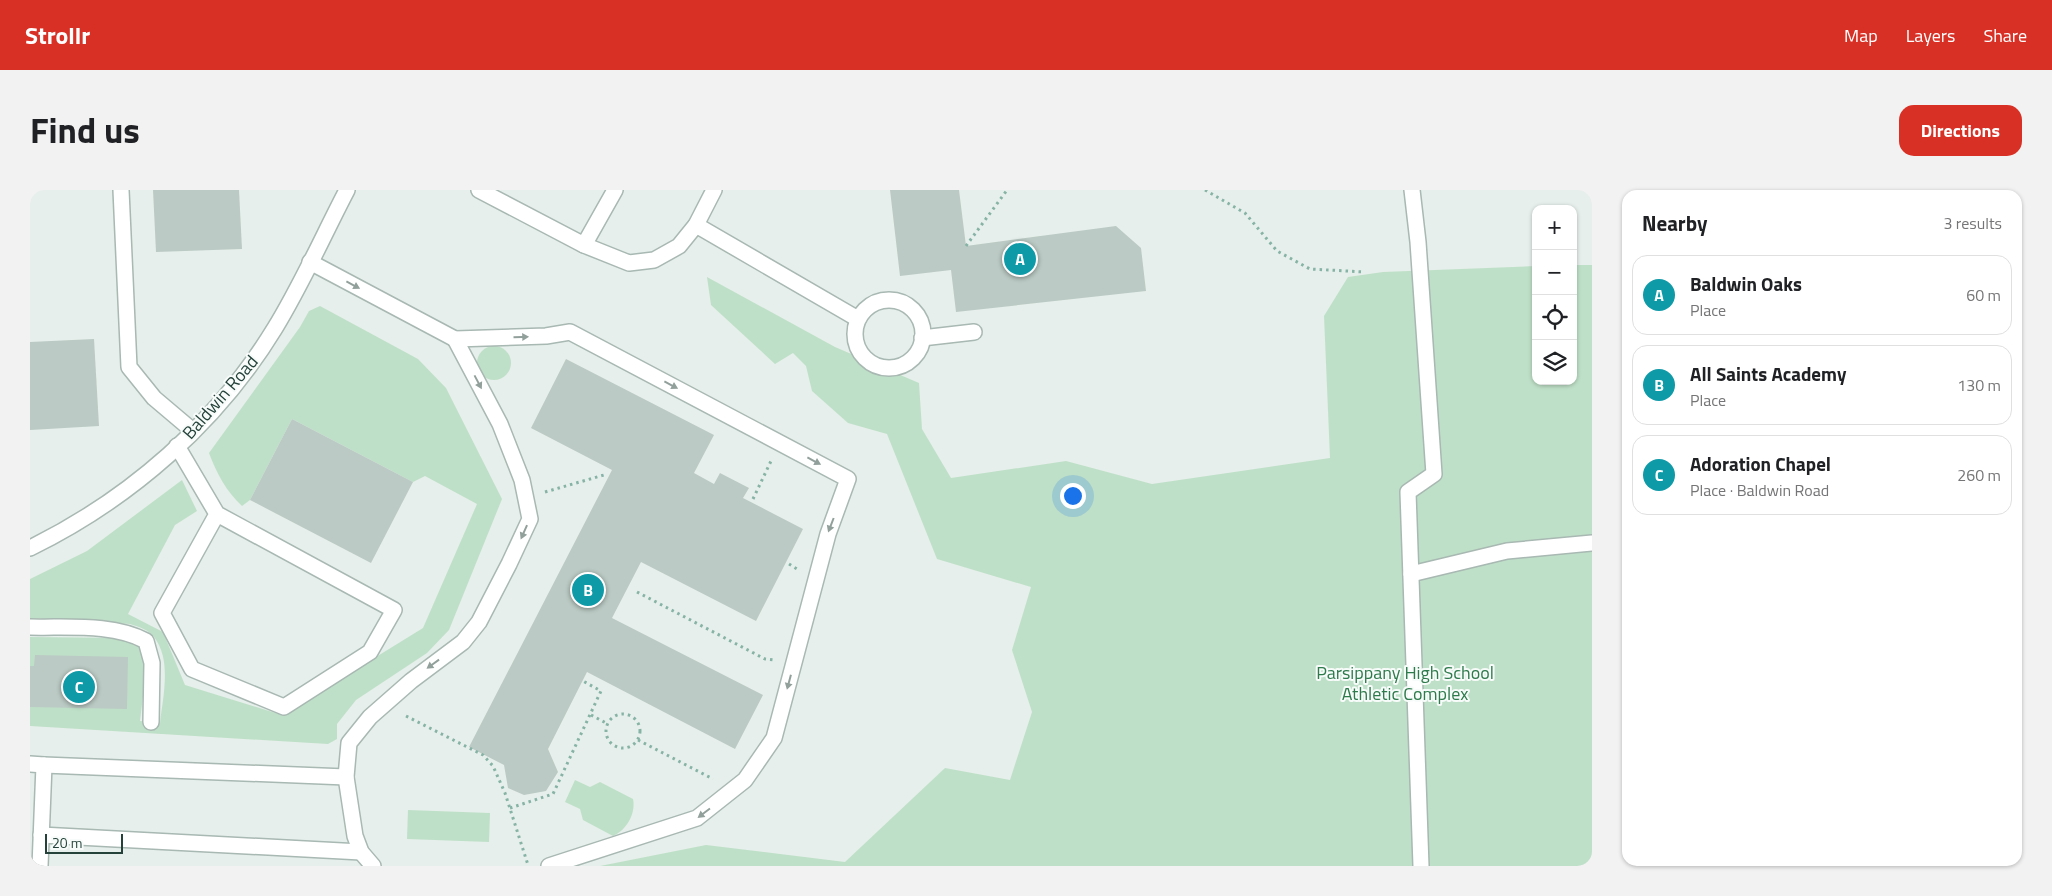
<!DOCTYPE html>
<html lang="en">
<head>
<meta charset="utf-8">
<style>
	body { margin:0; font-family:"Titillium Web",sans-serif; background:#f2f2f2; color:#202124 }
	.controls { position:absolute; right:15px; top:15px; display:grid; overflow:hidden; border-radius:10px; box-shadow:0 1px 4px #0004 }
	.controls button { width:45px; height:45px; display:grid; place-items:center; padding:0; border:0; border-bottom:1px solid #e0e0e0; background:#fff; color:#202124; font:25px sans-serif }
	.scale { position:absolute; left:15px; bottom:12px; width:78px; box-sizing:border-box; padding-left:5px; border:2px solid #24423a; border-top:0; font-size:14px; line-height:18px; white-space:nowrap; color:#24423a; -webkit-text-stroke:4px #f7fbf9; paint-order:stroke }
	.you { position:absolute; left:1042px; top:305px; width:18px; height:18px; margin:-12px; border:4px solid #fff; border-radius:50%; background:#1a73e8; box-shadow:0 0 0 8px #1a73e833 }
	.badge { display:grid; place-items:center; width:32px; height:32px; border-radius:50%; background:#d93025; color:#fff; font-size:16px; font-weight:700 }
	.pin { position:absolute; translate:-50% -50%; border:2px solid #fff; box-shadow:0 1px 5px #0006 }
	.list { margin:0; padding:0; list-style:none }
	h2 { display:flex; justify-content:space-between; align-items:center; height:65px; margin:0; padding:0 20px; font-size:21px }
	h2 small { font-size:16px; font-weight:400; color:#757577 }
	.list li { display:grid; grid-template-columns:32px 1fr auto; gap:15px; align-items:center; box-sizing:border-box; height:80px; margin:0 10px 10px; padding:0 10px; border:1px solid #e0e0e0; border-radius:15px }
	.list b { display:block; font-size:19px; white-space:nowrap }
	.list p { margin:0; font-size:16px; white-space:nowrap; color:#757577 }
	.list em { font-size:16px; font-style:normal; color:#757577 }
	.icon { flex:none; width:28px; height:28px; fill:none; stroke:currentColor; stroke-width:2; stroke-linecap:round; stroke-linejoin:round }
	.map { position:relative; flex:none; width:1562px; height:676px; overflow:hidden; border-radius:15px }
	header { display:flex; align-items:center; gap:30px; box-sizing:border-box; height:70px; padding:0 25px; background:#d93025; color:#fff }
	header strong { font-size:24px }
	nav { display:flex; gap:28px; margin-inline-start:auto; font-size:18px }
	.intro { display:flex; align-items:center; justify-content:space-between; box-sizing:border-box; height:120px; padding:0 30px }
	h1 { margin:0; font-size:35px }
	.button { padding:12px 22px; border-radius:15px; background:#d93025; color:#fff; font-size:18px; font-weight:700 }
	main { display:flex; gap:30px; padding:0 30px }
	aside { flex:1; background:#fff; border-radius:15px; box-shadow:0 1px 4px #0004 }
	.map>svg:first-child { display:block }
</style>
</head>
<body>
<header>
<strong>Strollr</strong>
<nav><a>Map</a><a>Layers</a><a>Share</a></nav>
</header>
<div class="intro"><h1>Find us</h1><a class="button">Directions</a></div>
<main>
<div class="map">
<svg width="1562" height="676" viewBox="0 0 1562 676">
	<rect width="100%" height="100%" fill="#e6efeb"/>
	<g fill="#bfe0c8">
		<polygon points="1543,75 1562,75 1562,676 570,676 676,655 815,672 915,578 980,590 1002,522 982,460 1001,397 907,369 857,244 818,233 782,201 776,176 763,163 745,174 681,115 677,87 805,157 889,193 892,239 921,288 1036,271 1122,294 1300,268 1294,126 1318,87 1353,82 1506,76 1506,191 1543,191"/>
		<path d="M290,116L388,169L416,198L472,309L419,440L397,463L326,510L307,534V549L298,554L0,536V447L98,448L111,457L116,481L110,531L130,533C133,506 142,470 124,447C119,440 109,437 100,434L0,428V389L57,361L152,290L167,321L145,335L98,424L133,442L155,495L252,525L393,438L447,314L395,286L383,292L262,229L220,310L212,316C196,301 187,284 179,263L270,137L279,121Z"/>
		<circle cx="464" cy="173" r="17"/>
		<path d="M545,590L560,597L570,592L603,609C606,623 597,640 583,646L553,630L550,619L535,612Z"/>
		<polygon points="378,620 460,623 459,652 377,649"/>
	</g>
	<g fill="#bbcac4">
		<polygon points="123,0 209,0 212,59 126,62"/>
		<polygon points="860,0 929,0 936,56 1086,36 1111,58 1116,101 926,122 921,80 870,86"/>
		<polygon points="64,149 69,236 0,240 0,152"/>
		<polygon points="536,169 684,245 664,283 684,294 690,283 719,298 713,308 773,339 726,431 611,372 582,428 733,505 705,559 557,482 518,559 528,582 516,601 494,605 478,598 474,575 439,557 582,280 501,238"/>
		<polygon points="262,229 383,292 341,373 220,310"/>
		<polygon points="5,465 98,467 97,519 0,517 0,476 4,476"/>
	</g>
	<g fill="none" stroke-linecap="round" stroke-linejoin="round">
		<g stroke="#a8b8b2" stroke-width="18">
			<g id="service">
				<polyline points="91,0 99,177 124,208 163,241"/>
				<polyline points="449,0 554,55 599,73 624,70 649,56 666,35 684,0"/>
				<polyline points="1382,0 1388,52 1404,284 1378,302 1391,676"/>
				<polyline points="666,35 828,129"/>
				<polyline points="554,55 585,0"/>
				<polyline points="280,72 425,149 516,146 540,142 818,289 798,344 744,548 715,590 667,628 519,676"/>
				<circle cx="859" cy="144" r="34"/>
				<polyline points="892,148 944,142"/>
				<polyline points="147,256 187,324 364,420 340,462 254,517 162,479 132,423 187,324"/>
				<polyline points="1381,384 1477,361 1562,353"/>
				<path d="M0,437C37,438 83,433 116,451L122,473L121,532"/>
				<polyline points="0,574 14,575 10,676"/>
				<polyline points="14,575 316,587"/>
				<polyline points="11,645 331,662"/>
				<polyline points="343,676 331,662 325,646 316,587 319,553 340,527 381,491 433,452 449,432 479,374 500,329 492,290 470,234 425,149"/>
			</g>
		</g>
		<g stroke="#a8b8b2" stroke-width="18">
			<path id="tertiary" d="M0,358C100,309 187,233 245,138C272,94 293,46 317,0"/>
		</g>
		<g stroke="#86b3a5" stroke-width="3" stroke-dasharray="2.5 4" stroke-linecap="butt">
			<polyline points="1175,0 1215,23 1247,61 1280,79 1335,82"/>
			<polyline points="936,56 977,0"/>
			<polyline points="515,302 574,285"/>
			<polyline points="723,309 741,271"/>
			<polyline points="759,374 767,379"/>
			<polyline points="607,402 735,469 744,470"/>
			<circle cx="593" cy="541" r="17"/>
			<polyline points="561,525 578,534"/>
			<polyline points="376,526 453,565 463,576 475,603 498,675"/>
			<polyline points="608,550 683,589"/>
			<polyline points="480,618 523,604 571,501 553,491"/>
		</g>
		<use href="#service" stroke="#fff" stroke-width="15"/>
		<use href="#tertiary" stroke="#fff" stroke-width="15"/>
	</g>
	<defs><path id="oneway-solid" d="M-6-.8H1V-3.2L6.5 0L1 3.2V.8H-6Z" transform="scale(1.25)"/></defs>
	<g fill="#92a09c">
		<use href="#oneway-solid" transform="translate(323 95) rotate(28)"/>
		<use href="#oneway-solid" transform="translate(491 147) rotate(-2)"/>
		<use href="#oneway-solid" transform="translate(448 192) rotate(62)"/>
		<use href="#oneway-solid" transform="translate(641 195) rotate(28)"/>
		<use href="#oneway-solid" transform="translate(784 271) rotate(28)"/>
		<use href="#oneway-solid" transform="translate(801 335) rotate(111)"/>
		<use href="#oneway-solid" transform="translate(494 342) rotate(114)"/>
		<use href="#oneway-solid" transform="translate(403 474) rotate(144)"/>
		<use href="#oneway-solid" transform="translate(759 492) rotate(105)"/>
		<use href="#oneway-solid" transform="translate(674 623) rotate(143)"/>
	</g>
	<g text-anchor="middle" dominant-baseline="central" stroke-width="4" stroke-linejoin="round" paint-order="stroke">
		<g font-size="18" fill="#24423a" stroke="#f7fbf9">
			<text transform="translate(190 207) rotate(-49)">Baldwin Road</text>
		</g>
		<g font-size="18" fill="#2d7a4b" stroke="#f7fbf9">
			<text x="1375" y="482">Parsippany High School<tspan x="1375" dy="21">Athletic Complex</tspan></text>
		</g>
	</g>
</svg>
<div class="controls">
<button>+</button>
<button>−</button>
<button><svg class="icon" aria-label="locate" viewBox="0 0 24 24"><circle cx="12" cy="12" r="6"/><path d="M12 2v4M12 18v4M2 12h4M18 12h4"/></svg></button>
<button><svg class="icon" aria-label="layers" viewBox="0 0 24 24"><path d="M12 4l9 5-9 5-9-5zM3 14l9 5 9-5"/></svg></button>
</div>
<div class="scale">20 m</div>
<div class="you"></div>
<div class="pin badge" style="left:990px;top:69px;background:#0f9aa8">A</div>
<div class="pin badge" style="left:558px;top:400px;background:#0f9aa8">B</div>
<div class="pin badge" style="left:49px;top:497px;background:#0f9aa8">C</div>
</div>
<aside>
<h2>Nearby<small>3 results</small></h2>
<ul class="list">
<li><span class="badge" style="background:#0f9aa8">A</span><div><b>Baldwin Oaks</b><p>Place</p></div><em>60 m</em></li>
<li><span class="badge" style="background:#0f9aa8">B</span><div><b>All Saints Academy</b><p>Place</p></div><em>130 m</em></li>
<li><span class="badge" style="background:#0f9aa8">C</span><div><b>Adoration Chapel</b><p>Place · Baldwin Road</p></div><em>260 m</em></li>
</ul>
</aside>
</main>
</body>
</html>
